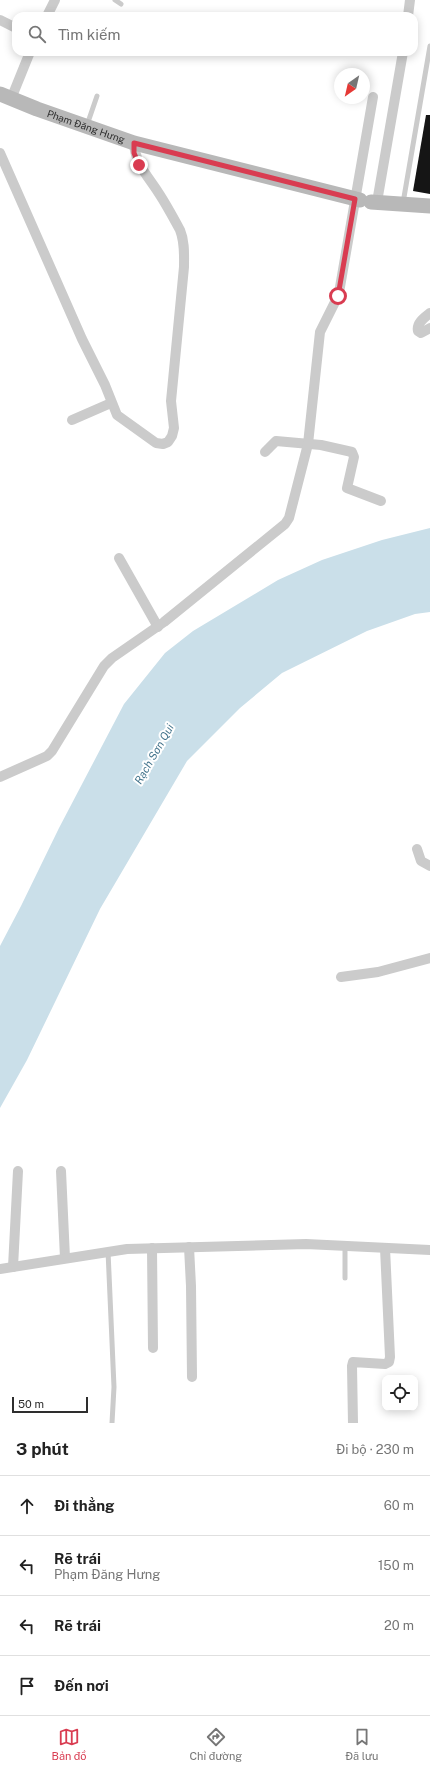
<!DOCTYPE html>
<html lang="vi">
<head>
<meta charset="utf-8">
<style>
	body { margin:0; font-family:"Public Sans",sans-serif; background:#f2f2f2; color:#222 }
	.controls { position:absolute; right:12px; bottom:12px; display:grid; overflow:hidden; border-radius:8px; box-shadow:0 2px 10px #0003 }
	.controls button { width:36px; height:36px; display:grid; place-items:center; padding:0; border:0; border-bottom:1px solid #e0e0e0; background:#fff; color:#222; font:20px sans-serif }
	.compass { position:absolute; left:334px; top:68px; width:36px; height:36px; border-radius:50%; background:#fff; box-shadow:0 2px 10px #0003; rotate:214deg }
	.scale { position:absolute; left:12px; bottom:10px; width:76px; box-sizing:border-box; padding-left:4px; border:2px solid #2e2e2e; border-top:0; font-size:11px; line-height:14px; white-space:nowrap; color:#2e2e2e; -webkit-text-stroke:3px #fff; paint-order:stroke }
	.stop { position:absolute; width:12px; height:12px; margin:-9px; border:3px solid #d93c51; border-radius:50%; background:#fff }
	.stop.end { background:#d93c51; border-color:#fff; box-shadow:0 1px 4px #0008 }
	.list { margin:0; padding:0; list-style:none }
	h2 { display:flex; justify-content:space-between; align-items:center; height:52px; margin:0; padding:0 16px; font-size:17px }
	h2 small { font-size:13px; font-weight:400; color:#767676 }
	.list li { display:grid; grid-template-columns:26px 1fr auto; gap:12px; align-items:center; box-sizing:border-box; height:60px; padding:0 16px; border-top:1px solid #e0e0e0 }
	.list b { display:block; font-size:15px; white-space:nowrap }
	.list p { margin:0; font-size:13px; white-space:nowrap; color:#767676 }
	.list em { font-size:13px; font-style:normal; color:#767676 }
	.icon { flex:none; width:22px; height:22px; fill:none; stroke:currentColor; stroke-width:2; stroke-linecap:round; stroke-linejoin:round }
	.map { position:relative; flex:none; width:430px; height:1423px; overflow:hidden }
	.search { position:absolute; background:#fff; box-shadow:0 2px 10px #0003; left:12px; right:12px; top:12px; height:44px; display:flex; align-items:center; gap:10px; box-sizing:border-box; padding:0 14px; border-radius:12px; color:#767676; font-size:15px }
	.sheet { height:292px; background:#fff }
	nav { display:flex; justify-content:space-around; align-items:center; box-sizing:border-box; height:56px; border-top:1px solid #e0e0e0; background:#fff; font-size:11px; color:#767676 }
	nav a { display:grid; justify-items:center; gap:2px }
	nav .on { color:#d93c51 }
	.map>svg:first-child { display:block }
</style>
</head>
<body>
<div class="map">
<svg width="430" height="1423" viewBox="0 0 430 1423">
	<rect width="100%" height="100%" fill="#fff"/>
	<polygon fill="#cadfe9" points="430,528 430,612 415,614 367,631 282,673 240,708 187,761 100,909 27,1060 0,1108 0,946 21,906 59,828 124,704 165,653 193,631 278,580 322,560 382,540"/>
	<polygon fill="#151515" points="426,115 430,115 430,194 413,191"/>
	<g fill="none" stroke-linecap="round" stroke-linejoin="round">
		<g stroke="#cbcbcb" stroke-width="5">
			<polyline points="115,0 121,4"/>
			<polyline points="87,125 97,96"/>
			<polyline points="403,203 430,46"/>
			<polyline points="345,1246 345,1278"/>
			<polyline points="108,1251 114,1387 112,1423"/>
		</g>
		<g stroke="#cbcbcb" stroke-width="10">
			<polyline points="47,16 55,0"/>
			<polyline points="408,16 410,0"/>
			<polyline points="0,20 16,28"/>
			<polyline points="11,99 30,52"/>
			<path d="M0,153L82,339L105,385L117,415L156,443L163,444L168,442L172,436L174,428L171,401L184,267C184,255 185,242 180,230C173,217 166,204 158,192C147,175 135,163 134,143"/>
			<polyline points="377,202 403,52"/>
			<path d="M430,313C425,317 416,323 418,331L421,333L430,328"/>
			<polyline points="72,420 111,403"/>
			<polyline points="265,452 276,441 321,445 352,452 354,457 347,488 381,501"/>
			<polyline points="119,558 158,627"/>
			<polyline points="0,777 47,756 52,751 104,666 112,658 164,622 285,524 289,518 308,444 320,332 338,296 340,287 373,97"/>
			<polyline points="417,849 421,861 430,866"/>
			<polyline points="341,977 378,972 430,958"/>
			<polyline points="61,1171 65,1258"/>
			<polyline points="189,1247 191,1286 192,1377"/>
			<polyline points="152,1248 153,1348"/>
			<polyline points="13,1267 18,1171"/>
			<polyline points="0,1269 127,1249 306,1244 430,1250"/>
			<polyline points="353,1423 352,1366 353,1362 385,1364 389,1362 390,1357 385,1248"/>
		</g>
		<g stroke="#b8b8b8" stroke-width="15">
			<path id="s1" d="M0,94L37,109L134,143L360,200"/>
			<polyline points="371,202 430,206"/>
		</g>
	</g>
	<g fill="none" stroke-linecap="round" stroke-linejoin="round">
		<polyline stroke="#d93c51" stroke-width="5" points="139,165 134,153 134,143 355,199 338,296"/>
	</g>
	<g text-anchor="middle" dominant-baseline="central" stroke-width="4" stroke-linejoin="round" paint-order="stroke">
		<g font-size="10" fill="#2e2e2e" stroke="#fff">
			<text stroke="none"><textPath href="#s1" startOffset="92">Phạm Đăng Hưng</textPath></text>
		</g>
		<g font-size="11" font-style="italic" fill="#42738b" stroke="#fff">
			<text transform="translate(154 754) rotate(-60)">Rạch Sơn Qui</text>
		</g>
	</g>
</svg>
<div class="controls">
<button><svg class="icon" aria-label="locate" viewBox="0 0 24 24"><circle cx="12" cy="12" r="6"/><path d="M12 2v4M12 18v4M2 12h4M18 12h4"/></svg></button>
</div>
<svg class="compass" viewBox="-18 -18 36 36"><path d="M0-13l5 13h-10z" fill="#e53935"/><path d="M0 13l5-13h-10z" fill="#767676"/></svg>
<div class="scale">50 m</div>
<div class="stop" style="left:338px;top:296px"></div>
<div class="stop end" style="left:139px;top:165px"></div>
<div class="search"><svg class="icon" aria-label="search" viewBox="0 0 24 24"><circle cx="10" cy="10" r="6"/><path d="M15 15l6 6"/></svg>Tìm kiếm</div>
</div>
<section class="sheet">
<h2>3 phút<small>Đi bộ · 230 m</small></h2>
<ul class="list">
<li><svg class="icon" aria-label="ahead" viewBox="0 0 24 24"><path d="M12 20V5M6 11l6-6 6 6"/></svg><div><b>Đi thẳng</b></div><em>60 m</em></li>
<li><svg class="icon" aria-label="left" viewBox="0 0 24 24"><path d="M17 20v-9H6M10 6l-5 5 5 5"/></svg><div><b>Rẽ trái</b><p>Phạm Đăng Hưng</p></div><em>150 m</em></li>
<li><svg class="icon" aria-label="left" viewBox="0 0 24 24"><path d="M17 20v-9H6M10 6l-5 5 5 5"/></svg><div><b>Rẽ trái</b></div><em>20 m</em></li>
<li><svg class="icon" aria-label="arrive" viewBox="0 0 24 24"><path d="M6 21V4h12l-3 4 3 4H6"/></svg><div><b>Đến nơi</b></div></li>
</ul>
</section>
<nav>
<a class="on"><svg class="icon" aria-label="map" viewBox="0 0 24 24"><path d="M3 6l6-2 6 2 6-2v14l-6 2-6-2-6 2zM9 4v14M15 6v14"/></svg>Bản đồ</a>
<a><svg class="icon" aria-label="directions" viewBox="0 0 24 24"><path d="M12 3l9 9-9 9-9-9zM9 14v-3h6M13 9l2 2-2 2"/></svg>Chỉ đường</a>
<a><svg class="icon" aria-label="saved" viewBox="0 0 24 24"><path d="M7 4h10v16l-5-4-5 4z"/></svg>Đã lưu</a>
</nav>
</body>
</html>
